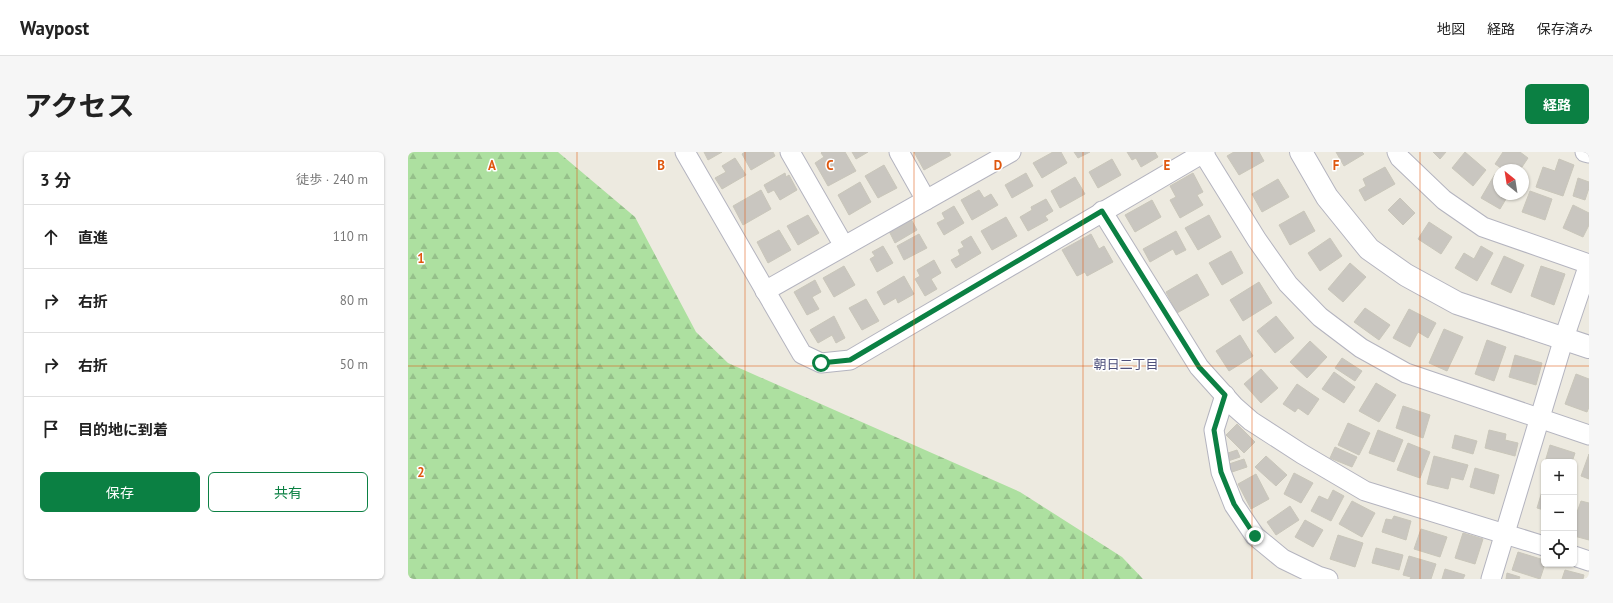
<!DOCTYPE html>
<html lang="ja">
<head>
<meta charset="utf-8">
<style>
	body { margin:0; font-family:"PT Sans","Noto Sans JP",sans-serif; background:#f6f6f6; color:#222 }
	.controls { position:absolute; right:12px; bottom:12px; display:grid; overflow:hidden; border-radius:6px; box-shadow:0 1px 3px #0004 }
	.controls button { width:36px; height:36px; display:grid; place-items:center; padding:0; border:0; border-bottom:1px solid #e0e0e0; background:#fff; color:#222; font:20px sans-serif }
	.compass { position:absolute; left:1085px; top:12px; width:36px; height:36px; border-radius:50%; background:#fff; box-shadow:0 1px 3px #0004; rotate:330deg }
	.stop { position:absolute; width:12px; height:12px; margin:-9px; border:3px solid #0b8043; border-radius:50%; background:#fff }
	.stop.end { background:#0b8043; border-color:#fff; box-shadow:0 1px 4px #0008 }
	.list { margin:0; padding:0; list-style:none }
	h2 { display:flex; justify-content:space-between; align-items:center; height:52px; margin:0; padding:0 16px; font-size:17px }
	h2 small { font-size:13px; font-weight:400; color:#767676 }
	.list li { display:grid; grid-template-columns:26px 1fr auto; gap:12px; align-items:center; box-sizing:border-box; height:64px; padding:0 16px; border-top:1px solid #e0e0e0 }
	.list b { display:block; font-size:15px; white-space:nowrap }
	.list em { font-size:13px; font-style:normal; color:#767676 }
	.actions { display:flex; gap:8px; padding:12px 16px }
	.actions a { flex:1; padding:9px 0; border:1px solid #0b8043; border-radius:6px; text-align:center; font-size:14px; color:#0b8043 }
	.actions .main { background:#0b8043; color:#fff }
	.icon { flex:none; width:22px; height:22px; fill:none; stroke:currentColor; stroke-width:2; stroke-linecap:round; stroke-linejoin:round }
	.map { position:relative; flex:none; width:1181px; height:427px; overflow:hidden; border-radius:6px }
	header { display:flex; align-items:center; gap:24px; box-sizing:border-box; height:56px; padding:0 20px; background:#fff; border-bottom:1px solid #e0e0e0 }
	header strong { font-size:19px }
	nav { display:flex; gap:22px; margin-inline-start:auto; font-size:14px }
	.intro { display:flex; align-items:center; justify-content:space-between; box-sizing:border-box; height:96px; padding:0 24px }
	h1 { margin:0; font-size:28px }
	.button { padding:10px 18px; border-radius:6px; background:#0b8043; color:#fff; font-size:14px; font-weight:700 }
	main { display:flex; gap:24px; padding:0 24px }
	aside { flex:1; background:#fff; border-radius:6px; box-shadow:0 1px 3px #0004 }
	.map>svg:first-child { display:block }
</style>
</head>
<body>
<header>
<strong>Waypost</strong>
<nav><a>地図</a><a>経路</a><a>保存済み</a></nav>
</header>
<div class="intro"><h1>アクセス</h1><a class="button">経路</a></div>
<main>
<aside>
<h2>3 分<small>徒歩 · 240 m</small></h2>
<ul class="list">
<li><svg class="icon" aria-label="ahead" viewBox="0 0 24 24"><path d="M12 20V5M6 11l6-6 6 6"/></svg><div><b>直進</b></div><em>110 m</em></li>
<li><svg class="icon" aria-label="right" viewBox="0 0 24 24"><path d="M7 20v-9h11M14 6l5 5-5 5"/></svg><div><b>右折</b></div><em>80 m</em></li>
<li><svg class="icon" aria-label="right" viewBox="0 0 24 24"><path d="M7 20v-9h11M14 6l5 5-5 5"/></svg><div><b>右折</b></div><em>50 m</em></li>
<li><svg class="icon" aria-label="arrive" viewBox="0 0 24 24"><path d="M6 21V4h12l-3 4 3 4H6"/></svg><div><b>目的地に到着</b></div></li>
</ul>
<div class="actions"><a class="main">保存</a><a>共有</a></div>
</aside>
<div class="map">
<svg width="1181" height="427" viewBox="0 0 1181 427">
	<defs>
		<pattern id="forest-firs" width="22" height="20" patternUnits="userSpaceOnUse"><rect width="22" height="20" fill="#ade0a0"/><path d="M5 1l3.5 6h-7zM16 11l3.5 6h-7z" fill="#95c08a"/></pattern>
	</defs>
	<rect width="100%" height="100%" fill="#edeae0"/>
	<polygon fill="url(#forest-firs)" points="0,0 150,0 227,65 288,180 320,211 612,340 714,405 735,427 0,427"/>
	<g fill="#c9c6c0" stroke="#c9c6ba">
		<polygon points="296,0 314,0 300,8"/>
		<polygon points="337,0 365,0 367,4 343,18 334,2"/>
		<polygon points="414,0 437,0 448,19 420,34 407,11 416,5 413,1"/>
		<polygon points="444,0 460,0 448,7"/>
		<polygon points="506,0 541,0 543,3 516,18"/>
		<polygon points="645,0 653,0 659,11 634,26 625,11"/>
		<polygon points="666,0 682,0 670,6"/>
		<polygon points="719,0 747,0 750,5 733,15 728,6 724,8"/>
		<polygon points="826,0 851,0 856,9 831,23 819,4"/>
		<polygon points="928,0 954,0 956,2 936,14"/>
		<polygon points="1025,0 1038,0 1032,7"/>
		<polygon points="1057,0 1078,18 1065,34 1044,16"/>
		<polygon points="1095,0 1112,0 1120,6 1112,18 1096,18 1087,12"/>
		<polygon points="327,6 338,23 314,37 307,26 318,20 314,14"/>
		<polygon points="704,7 713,23 690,36 681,20"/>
		<polygon points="1151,7 1166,13 1155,44 1128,35 1135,15 1147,19"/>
		<polygon points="476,13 489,36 470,46 457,24"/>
		<polygon points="977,15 987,32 957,49 951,38 958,34 955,27"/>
		<polygon points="377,21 378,25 381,23 389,38 372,48 366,38 360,41 356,33"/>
		<polygon points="618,21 625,34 604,46 597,33"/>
		<polygon points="785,21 795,40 789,43 795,53 772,66 762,48 768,45 762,34"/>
		<polygon points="1087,22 1091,25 1091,42 1101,42 1092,57 1073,46"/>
		<polygon points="667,25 677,42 652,56 643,39"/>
		<polygon points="1170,26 1181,30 1181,36 1177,48 1165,44"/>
		<polygon points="870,27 881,45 854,60 844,42"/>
		<polygon points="452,30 463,50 441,63 430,43"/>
		<polygon points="353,38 363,57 335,73 325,54"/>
		<polygon points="571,38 576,46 583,42 590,53 564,68 553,48"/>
		<polygon points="1122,39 1144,47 1137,68 1114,60"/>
		<polygon points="992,46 1007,61 995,73 980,58"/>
		<polygon points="638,47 645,59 637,64 640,68 620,79 612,65 624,58 623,55"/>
		<polygon points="744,48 753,65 727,80 717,63"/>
		<polygon points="1165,53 1181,61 1181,73 1175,85 1155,76"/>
		<polygon points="546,54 556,71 536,83 529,71 537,67 534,61"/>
		<polygon points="896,59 907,79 882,93 871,73"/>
		<polygon points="400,63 411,81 390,93 379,74"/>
		<polygon points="801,63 813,85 790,98 777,76"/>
		<polygon points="598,65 609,84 584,98 573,79"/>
		<polygon points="503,67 509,78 487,91 481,79"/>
		<polygon points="1021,70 1044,85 1033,102 1010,87"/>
		<polygon points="371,78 383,98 360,111 349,90"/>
		<polygon points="768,79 778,98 768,103 765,97 742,110 735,97"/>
		<polygon points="511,82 519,96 496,108 489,94"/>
		<polygon points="683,82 691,97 696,94 705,110 679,124 677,120 669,124 654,98"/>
		<polygon points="563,84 573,101 548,116 543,108 552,103 550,98 556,95 553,90"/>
		<polygon points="922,86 934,104 912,119 900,101"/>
		<polygon points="475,94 485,111 469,120 462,107 467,104 464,100"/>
		<polygon points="1073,94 1085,101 1069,129 1047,116 1056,101 1066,107"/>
		<polygon points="823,99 835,121 814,133 801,111"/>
		<polygon points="1096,104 1116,113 1103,141 1083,132"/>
		<polygon points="526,108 533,121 523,127 529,137 517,144 507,127 512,124 509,118"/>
		<polygon points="942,111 958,125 935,150 920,137"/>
		<polygon points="436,114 447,133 426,145 415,126"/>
		<polygon points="1133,114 1157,122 1146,153 1123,144"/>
		<polygon points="789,122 801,143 769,161 758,140"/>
		<polygon points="496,124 506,142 490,151 488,146 476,153 469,140"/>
		<polygon points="407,128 413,140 404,145 411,157 399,163 386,140"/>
		<polygon points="851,130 864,151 835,169 822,148"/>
		<polygon points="458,147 471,169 454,178 441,156"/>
		<polygon points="957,156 982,173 971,188 946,170"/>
		<polygon points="1001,157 1028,171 1020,186 1010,180 1002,195 985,186"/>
		<polygon points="426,164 437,186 428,191 424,183 410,191 402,178"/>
		<polygon points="868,164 886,186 867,201 849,179"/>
		<polygon points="1036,177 1055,185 1039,219 1021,211"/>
		<polygon points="832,183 845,204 821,219 808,199"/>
		<polygon points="1079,188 1098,195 1086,229 1067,222"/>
		<polygon points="902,189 919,205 899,226 882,210"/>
		<polygon points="1107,203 1134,211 1128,233 1101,225"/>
		<polygon points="934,206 954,219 947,229 927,216"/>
		<polygon points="853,217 870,236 853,251 836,232"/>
		<polygon points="926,220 947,235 936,251 914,237"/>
		<polygon points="1168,222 1181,227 1181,255 1179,260 1157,252"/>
		<polygon points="968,231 988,243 971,270 951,259"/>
		<polygon points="889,232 911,247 900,263 890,256 887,260 875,252"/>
		<polygon points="995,254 1022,263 1015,286 988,276"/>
		<polygon points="940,271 962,281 951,303 930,293"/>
		<polygon points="829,272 847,290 836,301 818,283"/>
		<polygon points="970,278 995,288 986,310 961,301"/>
		<polygon points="1081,278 1098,282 1097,288 1110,291 1107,304 1077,296"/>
		<polygon points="1047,283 1069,289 1065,302 1044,296"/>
		<polygon points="1000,291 1022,300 1012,326 989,318"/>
		<polygon points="1142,293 1167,301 1164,310 1137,310"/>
		<polygon points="927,295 949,305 944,315 922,306"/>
		<polygon points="829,298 832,305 820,309 817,302"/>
		<polygon points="1181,302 1181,327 1173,324"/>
		<polygon points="858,304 879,323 868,334 847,315"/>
		<polygon points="1026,304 1060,313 1055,328 1043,325 1040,337 1019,332"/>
		<polygon points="836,307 839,315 821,321 818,313"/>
		<polygon points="1067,316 1091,323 1086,342 1062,335"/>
		<polygon points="886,321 905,331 893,351 876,342"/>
		<polygon points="848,322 861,347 843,357 830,332"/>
		<polygon points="1135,336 1136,337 1136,358 1129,356"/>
		<polygon points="925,338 936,344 923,369 903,359 911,344 920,348"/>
		<polygon points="944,349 967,361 954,385 931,372"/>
		<polygon points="1173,349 1181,351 1181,388 1166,384 1166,366 1167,366"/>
		<polygon points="882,354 891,368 868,383 859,370"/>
		<polygon points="986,364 1003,369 998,388 974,380 978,367 984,368"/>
		<polygon points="897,368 915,378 905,395 887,385"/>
		<polygon points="1013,377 1039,385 1032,405 1006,397"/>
		<polygon points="1055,381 1075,387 1067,412 1047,406"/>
		<polygon points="930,383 955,391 947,415 922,407"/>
		<polygon points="968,396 995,403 991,418 964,411"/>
		<polygon points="1110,400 1136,408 1137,412 1132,427 1104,418"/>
		<polygon points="1001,404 1028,412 1023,427 1002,427 1003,425 995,423"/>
		<polygon points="1037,417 1057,423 1055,427 1034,427"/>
		<polygon points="1157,418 1176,423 1175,427 1154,427"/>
		<polygon points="1099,421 1112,425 1111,427 1098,427"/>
	</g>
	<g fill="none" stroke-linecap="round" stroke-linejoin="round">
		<g stroke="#b4b4bf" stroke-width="21">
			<g id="street">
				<polyline points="277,0 394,202 413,211 442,208 797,0"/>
				<polyline points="382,0 436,94"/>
				<polyline points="491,0 518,48"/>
				<polyline points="989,0 992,6 1036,48 1075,75 1181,112"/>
				<polyline points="1177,0 1181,1"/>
				<polyline points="795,1 849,88 880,132 912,165 953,196 998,221 1181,283"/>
				<polyline points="694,59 791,215 827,255 843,269 894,302 957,339 1136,394"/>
				<polyline points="357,139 603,0"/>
				<polyline points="817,243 806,278 813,320 826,353 847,384 875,407 910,424 920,427"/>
				<polyline points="1166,404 1181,409"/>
				<polyline points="1083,427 1156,186 1181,112"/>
			</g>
		</g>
		<g stroke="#b4b4bf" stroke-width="24">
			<polyline id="secondary" points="893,0 919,45 961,97 998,123 1049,151 1181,195"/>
		</g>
		<use href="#street" stroke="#fff" stroke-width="19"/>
		<use href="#secondary" stroke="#fff" stroke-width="22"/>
	</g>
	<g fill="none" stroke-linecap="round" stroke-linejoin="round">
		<polyline stroke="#0b8043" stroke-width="5" points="413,211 442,208 694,59 791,215 817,243 806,278 813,320 826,352 847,384"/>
	</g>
	<path fill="none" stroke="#df570e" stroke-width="1" stroke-opacity="0.55" d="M169,0V427M337,0V427M506,0V427M675,0V427M844,0V427M1012,0V427M0,214H1181"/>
	<g text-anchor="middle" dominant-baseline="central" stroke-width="3" stroke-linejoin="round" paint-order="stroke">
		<g font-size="13" fill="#4f517c" stroke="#fff">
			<text x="718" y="212">朝日二丁目</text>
		</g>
	</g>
	<g font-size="13" text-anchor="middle" font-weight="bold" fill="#df570e" stroke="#fff" stroke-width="3" stroke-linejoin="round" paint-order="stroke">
		<text x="84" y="18">A</text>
		<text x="253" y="18">B</text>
		<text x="422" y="18">C</text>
		<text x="590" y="18">D</text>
		<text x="759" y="18">E</text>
		<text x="928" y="18">F</text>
		<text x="13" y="111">1</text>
		<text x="13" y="325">2</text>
	</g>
</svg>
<div class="controls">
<button>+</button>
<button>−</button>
<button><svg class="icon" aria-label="locate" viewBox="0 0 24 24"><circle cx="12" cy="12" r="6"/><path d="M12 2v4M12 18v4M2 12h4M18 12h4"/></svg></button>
</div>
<svg class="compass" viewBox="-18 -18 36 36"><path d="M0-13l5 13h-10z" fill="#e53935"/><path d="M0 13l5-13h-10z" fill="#767676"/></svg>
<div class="stop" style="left:413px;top:211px"></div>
<div class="stop end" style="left:847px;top:384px"></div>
</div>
</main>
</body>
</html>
